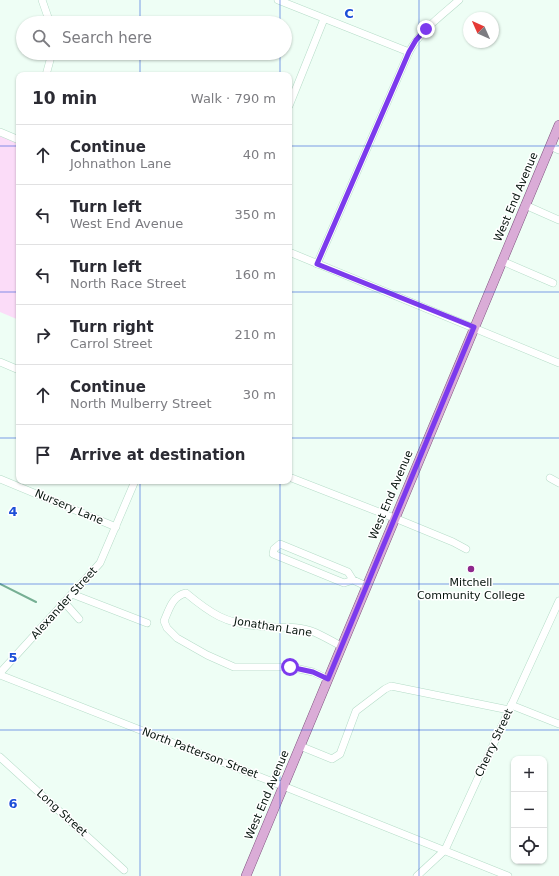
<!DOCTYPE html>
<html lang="en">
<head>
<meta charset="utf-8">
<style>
	body { margin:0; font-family:"DejaVu Sans",sans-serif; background:#f2f2f3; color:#2b2b33 }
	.controls { position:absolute; right:12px; bottom:12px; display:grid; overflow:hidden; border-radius:8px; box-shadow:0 1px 3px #0004 }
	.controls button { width:36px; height:36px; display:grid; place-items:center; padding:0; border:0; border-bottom:1px solid #e1e1e2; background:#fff; color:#2b2b33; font:20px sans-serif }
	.compass { position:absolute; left:463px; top:12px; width:36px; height:36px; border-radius:50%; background:#fff; box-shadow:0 1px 3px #0004; rotate:315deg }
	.stop { position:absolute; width:12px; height:12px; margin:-9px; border:3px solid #7c3aed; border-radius:50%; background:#fff }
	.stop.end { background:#7c3aed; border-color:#fff; box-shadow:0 1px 4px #0008 }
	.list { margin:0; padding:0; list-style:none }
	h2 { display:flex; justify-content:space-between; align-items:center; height:52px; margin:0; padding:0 16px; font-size:17px }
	h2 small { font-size:13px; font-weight:400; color:#7c7c81 }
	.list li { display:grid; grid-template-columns:26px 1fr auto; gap:12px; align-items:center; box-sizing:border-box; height:60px; padding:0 16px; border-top:1px solid #e1e1e2 }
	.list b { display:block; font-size:15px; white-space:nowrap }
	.list p { margin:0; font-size:13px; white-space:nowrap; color:#7c7c81 }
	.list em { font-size:13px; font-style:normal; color:#7c7c81 }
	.icon { flex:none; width:22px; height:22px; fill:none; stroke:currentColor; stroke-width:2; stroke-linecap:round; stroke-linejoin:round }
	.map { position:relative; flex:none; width:559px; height:876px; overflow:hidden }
	.search { position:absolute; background:#fff; box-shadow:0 1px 3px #0004; left:16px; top:16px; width:276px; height:44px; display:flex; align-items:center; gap:10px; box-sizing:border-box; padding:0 14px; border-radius:22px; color:#7c7c81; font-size:15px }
	.panel { position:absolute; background:#fff; box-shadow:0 1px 3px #0004; left:16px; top:72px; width:276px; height:412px; border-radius:8px }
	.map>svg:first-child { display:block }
</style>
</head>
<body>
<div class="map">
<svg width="559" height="876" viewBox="0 0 559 876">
	<rect width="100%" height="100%" fill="#eefef5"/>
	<polygon fill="#fbdcf8" points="0,131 19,139 19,320 0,312"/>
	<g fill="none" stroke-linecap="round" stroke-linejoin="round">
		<polyline stroke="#76af93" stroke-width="2" points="0,584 36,602"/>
		<g stroke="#b5dcc8" stroke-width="8">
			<g id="minor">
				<polyline points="42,0 50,23"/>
				<polyline points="278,0 409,52"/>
				<polyline points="46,75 52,53"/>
				<polyline points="289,106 324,19"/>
				<polyline points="0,132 19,140"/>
				<polyline points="550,146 559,150"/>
				<polyline points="525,205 559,220"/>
				<polyline points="289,252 559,363"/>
				<polyline points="502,261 553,283"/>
				<path d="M317,264L409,52C421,30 441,16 459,0"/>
				<polyline points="0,362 19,370"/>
				<polyline points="289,477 402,521 453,542 466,549"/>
				<polyline points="550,478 559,483"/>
				<polyline points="0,479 116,527"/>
				<polyline points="353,580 344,583 273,554 274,549 280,544 348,572 353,580 366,586"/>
				<polyline points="72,594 147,623"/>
				<polyline points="64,602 79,619"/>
				<polyline points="0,673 100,563 135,481"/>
				<polyline points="0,675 283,786 508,876"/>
				<path d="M328,679L313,672L290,667H234L207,655L177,638L167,628L164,621C169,610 172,596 186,593C210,613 226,624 258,626C276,628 297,625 314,632C323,636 332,641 341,646"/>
				<polyline points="511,705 559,724"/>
				<polyline points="300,746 332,759 340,754 356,711 385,689 391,686 509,710"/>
				<polyline points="0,757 124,870"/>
				<polyline points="417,876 445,850 559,601"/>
			</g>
		</g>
		<g stroke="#7f537f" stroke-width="10">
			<polyline id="major" points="246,876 559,125"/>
		</g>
		<use href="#minor" stroke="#fff" stroke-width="7"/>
		<use href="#major" stroke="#daacd7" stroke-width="9"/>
	</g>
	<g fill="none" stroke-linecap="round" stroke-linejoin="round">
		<polyline stroke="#7c3aed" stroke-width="5" points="290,667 313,672 328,679 474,327 317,264 409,52 416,40 426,29"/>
	</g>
	<path fill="none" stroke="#1d4ed8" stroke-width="1" stroke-opacity="0.55" d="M140,0V23M280,0V23M419,0V876M140,53V75M280,53V75M0,146H19M289,146H559M0,292H19M289,292H559M0,438H19M289,438H559M140,481V876M280,481V876M0,584H559M0,730H559"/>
	<circle fill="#8e278c" stroke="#fff" stroke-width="1.5" cx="471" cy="569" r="4"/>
	<g text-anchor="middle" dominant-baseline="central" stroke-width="3" stroke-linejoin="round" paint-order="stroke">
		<g font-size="11" fill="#05130c" stroke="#fff">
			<text transform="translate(516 197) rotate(-67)">West End Avenue</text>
			<text transform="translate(391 495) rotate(-67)">West End Avenue</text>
			<text transform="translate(69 507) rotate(23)">Nursery Lane</text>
			<text transform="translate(64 603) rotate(-48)">Alexander Street</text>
			<text transform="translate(273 627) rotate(9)">Jonathan Lane</text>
			<text transform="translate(494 743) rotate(-65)">Cherry Street</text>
			<text transform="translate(200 753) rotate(21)">North Patterson Street</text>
			<text transform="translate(267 795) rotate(-67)">West End Avenue</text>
			<text transform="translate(62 813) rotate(42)">Long Street</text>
		</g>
		<g font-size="11" fill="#05130c" stroke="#fff">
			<text x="471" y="582">Mitchell<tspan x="471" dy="13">Community College</tspan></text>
		</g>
	</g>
	<g font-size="13" text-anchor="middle" font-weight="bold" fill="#1d4ed8" stroke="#fff" stroke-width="3" stroke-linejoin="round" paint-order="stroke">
		<text x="349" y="18">C</text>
		<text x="13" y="516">4</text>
		<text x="13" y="662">5</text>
		<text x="13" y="808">6</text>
	</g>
</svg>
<div class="controls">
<button>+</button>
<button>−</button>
<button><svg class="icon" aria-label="locate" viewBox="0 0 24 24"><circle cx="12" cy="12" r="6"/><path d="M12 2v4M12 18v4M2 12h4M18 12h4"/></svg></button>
</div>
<svg class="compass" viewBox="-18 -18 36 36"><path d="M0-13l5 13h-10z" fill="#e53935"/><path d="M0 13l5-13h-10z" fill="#7c7c81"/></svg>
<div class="stop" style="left:290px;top:667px"></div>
<div class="stop end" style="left:426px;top:29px"></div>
<div class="search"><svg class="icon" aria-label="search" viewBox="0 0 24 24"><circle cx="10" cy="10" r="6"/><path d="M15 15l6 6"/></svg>Search here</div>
<section class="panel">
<h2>10 min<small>Walk · 790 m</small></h2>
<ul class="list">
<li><svg class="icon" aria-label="ahead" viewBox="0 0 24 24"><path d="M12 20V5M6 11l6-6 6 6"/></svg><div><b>Continue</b><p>Johnathon Lane</p></div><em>40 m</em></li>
<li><svg class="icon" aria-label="left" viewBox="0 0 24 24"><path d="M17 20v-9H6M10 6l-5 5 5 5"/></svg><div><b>Turn left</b><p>West End Avenue</p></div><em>350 m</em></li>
<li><svg class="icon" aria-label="left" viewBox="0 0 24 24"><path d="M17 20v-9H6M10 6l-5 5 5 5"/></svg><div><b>Turn left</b><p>North Race Street</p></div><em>160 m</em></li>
<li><svg class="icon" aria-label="right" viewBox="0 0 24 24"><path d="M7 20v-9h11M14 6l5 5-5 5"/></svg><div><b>Turn right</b><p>Carrol Street</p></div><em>210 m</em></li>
<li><svg class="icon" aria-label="ahead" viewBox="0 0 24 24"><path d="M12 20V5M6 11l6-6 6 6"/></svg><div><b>Continue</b><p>North Mulberry Street</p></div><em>30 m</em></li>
<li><svg class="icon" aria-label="arrive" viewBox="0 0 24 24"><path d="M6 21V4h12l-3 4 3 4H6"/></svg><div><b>Arrive at destination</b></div></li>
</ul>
</section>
</div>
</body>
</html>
